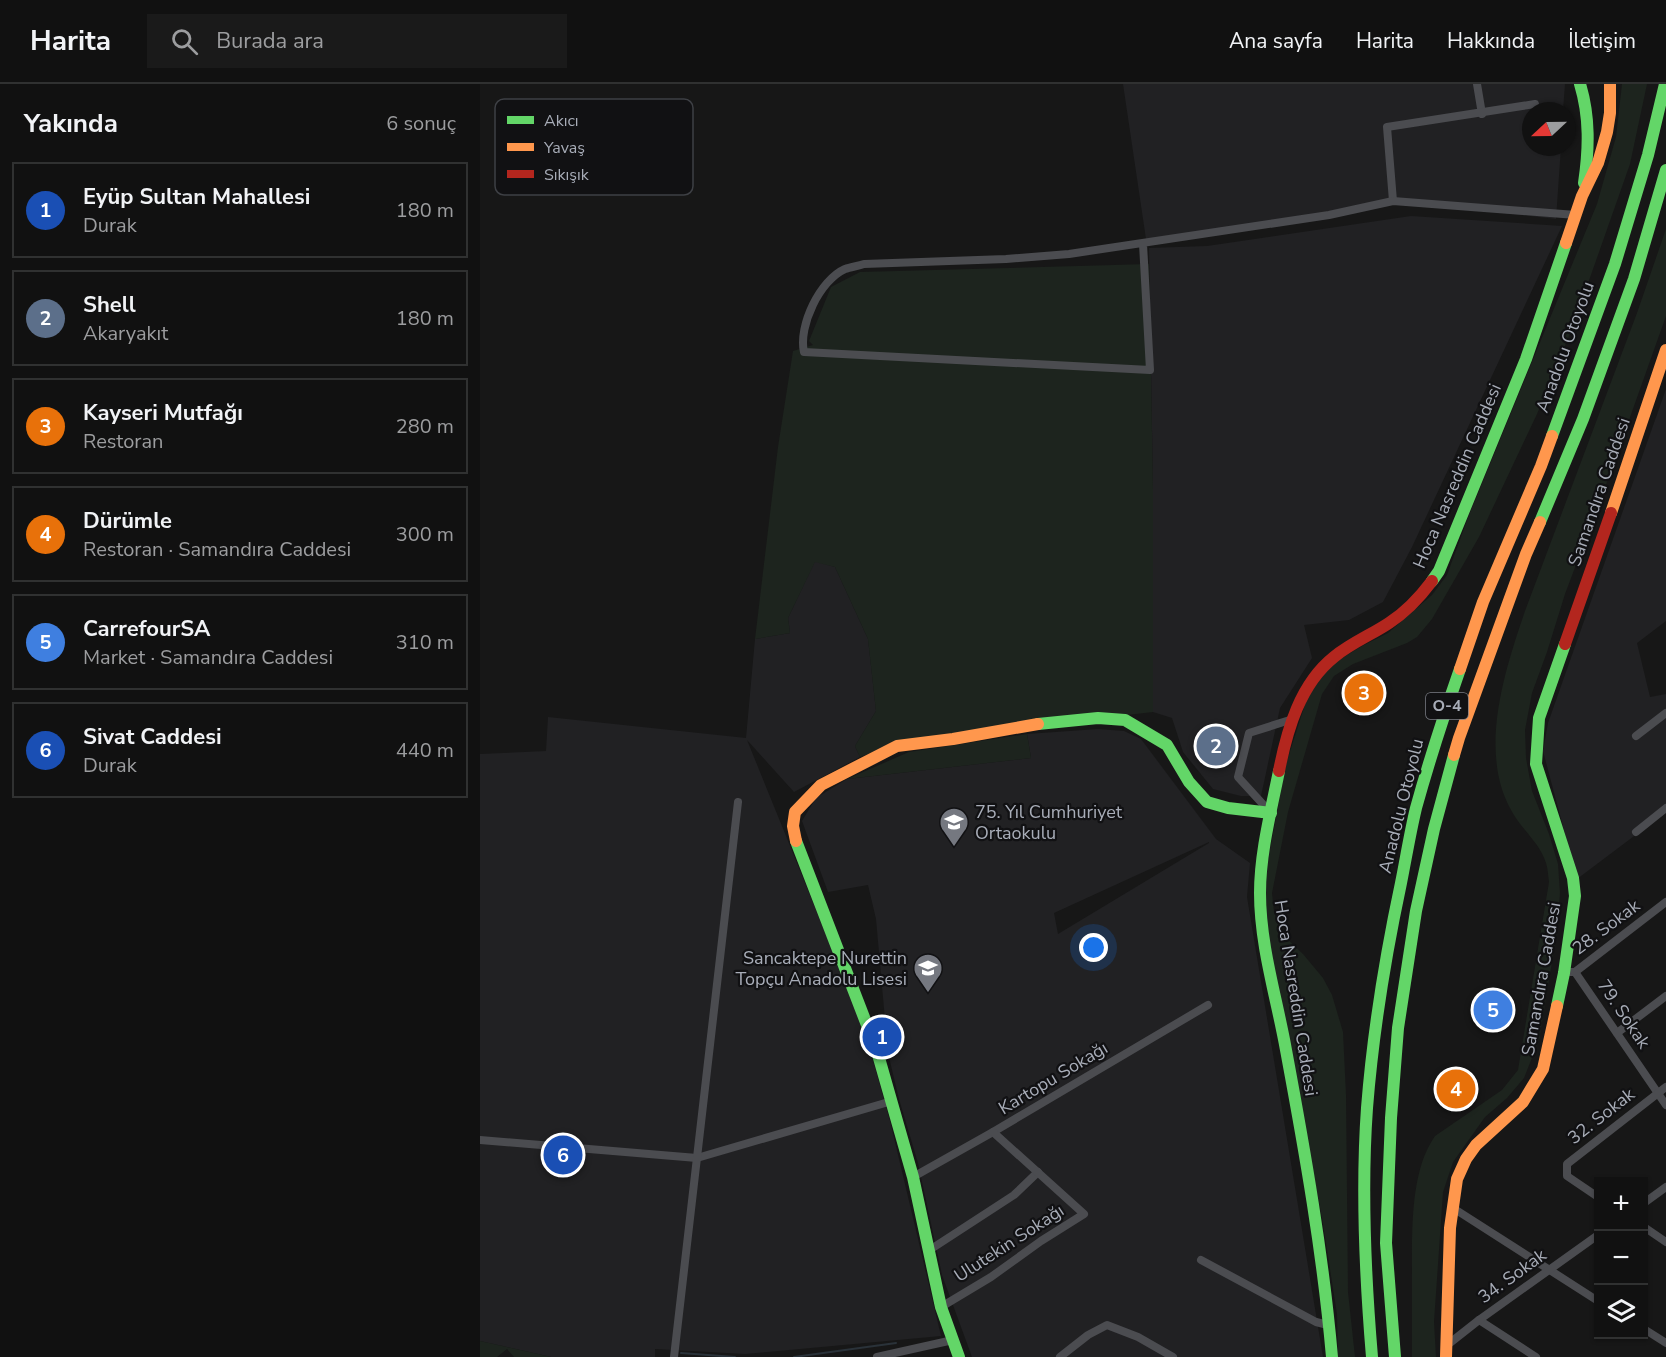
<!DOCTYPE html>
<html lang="tr">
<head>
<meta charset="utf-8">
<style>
	body { margin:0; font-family:"Nunito Sans",sans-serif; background:#1a1a1a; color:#f1f3f6 }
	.controls { position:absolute; right:18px; bottom:18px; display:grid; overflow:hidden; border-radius:0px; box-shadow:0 2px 4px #0004 }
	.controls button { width:54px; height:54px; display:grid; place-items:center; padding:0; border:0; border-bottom:2px solid #303131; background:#111; color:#f1f3f6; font:30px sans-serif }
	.compass { position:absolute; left:1042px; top:18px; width:54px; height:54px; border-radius:50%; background:#111; box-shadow:0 2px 4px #0004; rotate:248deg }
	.you { position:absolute; left:614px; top:864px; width:21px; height:21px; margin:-15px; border:4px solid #fff; border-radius:50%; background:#1a73e8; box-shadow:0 0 0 9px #1a73e833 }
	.badge { display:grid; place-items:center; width:39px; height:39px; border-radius:50%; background:#2563eb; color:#fff; font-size:20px; font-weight:700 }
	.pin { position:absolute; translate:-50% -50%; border:3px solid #fff; box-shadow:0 2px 6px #0006 }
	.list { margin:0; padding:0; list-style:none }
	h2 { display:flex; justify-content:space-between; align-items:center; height:78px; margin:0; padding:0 24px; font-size:26px }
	h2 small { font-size:20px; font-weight:400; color:#9c9d9f }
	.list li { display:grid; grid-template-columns:39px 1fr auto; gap:18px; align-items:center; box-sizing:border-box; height:96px; margin:0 12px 12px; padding:0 12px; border:2px solid #303131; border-radius:0px }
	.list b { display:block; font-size:22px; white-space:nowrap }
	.list p { margin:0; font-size:20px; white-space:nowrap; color:#9c9d9f }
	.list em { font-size:20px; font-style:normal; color:#9c9d9f }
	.icon { flex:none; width:33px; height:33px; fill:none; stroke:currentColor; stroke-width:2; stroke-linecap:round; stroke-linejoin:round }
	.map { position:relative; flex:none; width:1186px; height:1273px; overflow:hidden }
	header { display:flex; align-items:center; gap:36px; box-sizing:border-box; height:84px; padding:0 30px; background:#111; border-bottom:2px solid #303131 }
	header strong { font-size:28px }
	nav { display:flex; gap:33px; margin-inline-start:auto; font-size:21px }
	.search { width:420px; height:54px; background:#1a1a1a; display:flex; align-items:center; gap:15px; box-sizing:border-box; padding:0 21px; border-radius:0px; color:#9c9d9f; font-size:22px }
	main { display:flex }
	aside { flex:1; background:#111 }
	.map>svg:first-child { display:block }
</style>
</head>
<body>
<header>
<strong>Harita</strong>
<div class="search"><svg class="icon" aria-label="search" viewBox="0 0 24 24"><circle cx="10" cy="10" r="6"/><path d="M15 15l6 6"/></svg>Burada ara</div>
<nav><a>Ana sayfa</a><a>Harita</a><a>Hakkında</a><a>İletişim</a></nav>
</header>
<main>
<aside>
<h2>Yakında<small>6 sonuç</small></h2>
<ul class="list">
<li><span class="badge" style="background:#1a4fb4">1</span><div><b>Eyüp Sultan Mahallesi</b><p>Durak</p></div><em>180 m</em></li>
<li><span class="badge" style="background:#5c6f8a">2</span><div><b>Shell</b><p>Akaryakıt</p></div><em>180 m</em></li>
<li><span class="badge" style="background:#e8710a">3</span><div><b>Kayseri Mutfağı</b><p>Restoran</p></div><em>280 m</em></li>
<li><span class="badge" style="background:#e8710a">4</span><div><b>Dürümle</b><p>Restoran · Samandıra Caddesi</p></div><em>300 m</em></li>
<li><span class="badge" style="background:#3f7fe0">5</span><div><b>CarrefourSA</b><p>Market · Samandıra Caddesi</p></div><em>310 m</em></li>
<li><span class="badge" style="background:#1a4fb4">6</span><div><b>Sivat Caddesi</b><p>Durak</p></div><em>440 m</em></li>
</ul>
</aside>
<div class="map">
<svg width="1186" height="1273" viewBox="0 0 1186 1273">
	<rect width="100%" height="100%" fill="#171717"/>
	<g fill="#212123" fill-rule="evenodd">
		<polygon points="643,0 1085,0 1083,27 1051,27 1051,63 1081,63 1076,135 929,118 666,155"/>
		<polygon points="931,132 1082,142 932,463 903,518 869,536 824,541 832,574 800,624 781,712 761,712 733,705 703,668 692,634 673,628 673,405 669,164 727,162"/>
		<polygon points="1186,305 1186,537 1157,559 1170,613 1186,610 1186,728 1097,795 1063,667 1068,639"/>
		<polygon points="335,477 355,483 388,555 396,627 375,662 380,673 314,708 267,656 384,944 410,1037 461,1252 265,1270 175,1265 175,1273 71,1273 0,1257 0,670 66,667 68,633 266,654 275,555 310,549 308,534"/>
		<path d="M618,645L644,647L661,655L736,755L770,779L767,813L843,1273H492L462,1191L438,1079L419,1015L408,969L396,835L388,801L348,808L322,737L336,714L367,695L551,674L547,650ZM729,758V759L578,850L574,829Z"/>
	</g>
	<g fill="#1d241e">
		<polygon points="1142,0 1167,0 1150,80 1093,242 1057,330 999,453 952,535 937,553 927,559 873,580 854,592 842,610 808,728 792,809 794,828 803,851 823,870 843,894 852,911 863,948 866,1011 868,1208 875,1273 858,1273 857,1230 842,1134 789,857 785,813 788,776 806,680 827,614 844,590 857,577 882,562 908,549 952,511 967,491 989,431 1117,120 1136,53"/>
		<path d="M1186,145V232L1122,412L1085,510L1067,568L1052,609L1045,646L1046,674L1052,707L1069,750L1078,780L1080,809L1077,848L1059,956L1044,994L1027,1014L1005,1033L973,1078L963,1108L954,1238L956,1273H932C932,1245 932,1218 932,1190C932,1148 930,1087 955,1052L1022,1006L1038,986L1069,798C1068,792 1068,785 1066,779C1060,759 1041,745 1031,726C998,667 1025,586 1045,527L1157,229Z"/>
		<polygon points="669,180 673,405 673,628 428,656 380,673 375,662 396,627 388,555 355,483 335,478 308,534 310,549 275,555 298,363 313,267 333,261 329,257 351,203 380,188"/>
		<polygon points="547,650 551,674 367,695 429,668"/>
		<polygon points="0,1257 71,1273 34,1273 27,1265 17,1273 0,1273"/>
	</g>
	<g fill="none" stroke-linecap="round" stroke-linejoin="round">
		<g stroke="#2a3239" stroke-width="2">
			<polyline points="201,1269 255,1273"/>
			<polyline points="314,1273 416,1259"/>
		</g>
		<g stroke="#4b4c50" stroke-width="8">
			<polyline points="997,0 1002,30"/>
			<polyline points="913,117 907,43 1055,20"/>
			<path d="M663,160L670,286L324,268C318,242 340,196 365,185C371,183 378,182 384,180L526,175L589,170L849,131L913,117L1096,131"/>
			<polyline points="1156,652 1186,629"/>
			<polyline points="791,729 758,693 769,649 813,635"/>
			<polyline points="1156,748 1186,724"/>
			<polyline points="1090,888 1095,888 1186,818"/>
			<polyline points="1095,888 1186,1021"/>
			<polyline points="1137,949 1186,912"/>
			<polyline points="0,1056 217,1074 412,1017"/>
			<polyline points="433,1093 513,1048 728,921"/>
			<polyline points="1118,1113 1087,1092 1087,1080 1186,1003"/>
			<polyline points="1164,1119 1186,1103"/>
			<polyline points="973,1124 1118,1217"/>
			<polyline points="1164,1143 1186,1158"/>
			<polyline points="448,1167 534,1111 558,1088"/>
			<polyline points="721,1176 836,1238 844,1240 850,1239"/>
			<polyline points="461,1223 511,1193 561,1157 604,1130 513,1048"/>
			<polyline points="999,1236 1056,1273"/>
			<polyline points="1164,1245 1186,1259"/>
			<polyline points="966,1262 999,1236 1118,1151"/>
			<polyline points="194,1273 258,718"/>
			<polyline points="397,1273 473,1256"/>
			<polyline points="580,1273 608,1251 627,1241 658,1253 693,1273"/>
		</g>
		<g stroke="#63d668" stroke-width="12">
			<path d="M1100,0C1110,33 1109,65 1104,99"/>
			<polyline points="1072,352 1135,180 1168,71 1185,0"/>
			<polyline points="1060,438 1103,335 1154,195 1186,86"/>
			<polyline points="952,497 959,487 1046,275 1086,159"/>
			<polyline points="558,640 618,634 645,636 687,661 709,698 727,718 748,724 791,729"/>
			<path d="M799,687C791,727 780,769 780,809C780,862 797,915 806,966C825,1068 843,1170 852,1273"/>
			<polyline points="316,757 397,967 433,1093 461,1223 479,1273"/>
			<polyline points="1077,922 1084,889 1095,812 1093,794 1056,680 1059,634 1085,560"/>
			<path d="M892,1273C885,1190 881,1107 887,1024C893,948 905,874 921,799C926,774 930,749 936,724C949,677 964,631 980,585"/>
			<polyline points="915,1273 906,1159 911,1034 918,944 936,827 954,745 974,671"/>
		</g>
		<g stroke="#ff974d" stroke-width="12">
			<polyline points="1086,159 1102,112 1118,79 1127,48 1130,29 1130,0"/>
			<polyline points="1131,429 1186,266"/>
			<polyline points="980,585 1003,518 1061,382 1072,352"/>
			<polyline points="974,671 979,654 1046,470 1060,438"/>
			<polyline points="316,757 313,742 315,728 341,701 417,662 473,655 558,640"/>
			<polyline points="966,1273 970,1144 977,1095 986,1075 996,1061 1043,1018 1063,985 1077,922"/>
		</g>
		<g stroke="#b3261e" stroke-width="12">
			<polyline points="1085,560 1131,429"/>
			<path d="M799,687C807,646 820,600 854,573C871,559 891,551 909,539C926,528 940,513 952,497"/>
		</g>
	</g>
	<defs>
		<g id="school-pin" transform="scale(1.5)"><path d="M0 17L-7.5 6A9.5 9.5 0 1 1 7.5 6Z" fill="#757880" stroke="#111113"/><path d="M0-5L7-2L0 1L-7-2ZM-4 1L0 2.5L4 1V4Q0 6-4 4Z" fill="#fff"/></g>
	</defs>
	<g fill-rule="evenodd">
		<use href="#school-pin" x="474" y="738"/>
		<use href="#school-pin" x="448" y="884"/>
	</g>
	<g text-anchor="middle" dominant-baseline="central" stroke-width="4.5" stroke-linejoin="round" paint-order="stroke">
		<rect fill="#111113" stroke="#7b7e86" stroke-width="1.5" x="946" y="609" width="42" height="26" rx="4.5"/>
		<g font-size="16" font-weight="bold" fill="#a8adb8">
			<text x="967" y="622">O-4</text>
		</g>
		<g font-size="18" fill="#a8adb8" stroke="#111113">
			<text transform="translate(1085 263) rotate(-70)">Anadolu Otoyolu</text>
			<text transform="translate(977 392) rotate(-67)">Hoca Nasreddin Caddesi</text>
			<text transform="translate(1119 408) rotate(-71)">Samandıra Caddesi</text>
			<text transform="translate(921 722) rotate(-76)">Anadolu Otoyolu</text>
			<text transform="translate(1126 843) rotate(-37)">28. Sokak</text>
			<text transform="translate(1061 895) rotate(-80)">Samandıra Caddesi</text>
			<text transform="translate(816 914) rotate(81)">Hoca Nasreddin Caddesi</text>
			<text transform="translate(1144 930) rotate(56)">79. Sokak</text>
			<text transform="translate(573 994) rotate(-31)">Kartopu Sokağı</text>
			<text transform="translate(1121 1032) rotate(-38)">32. Sokak</text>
			<text transform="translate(529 1159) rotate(-33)">Ulutekin Sokağı</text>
			<text transform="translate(1032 1192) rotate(-36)">34. Sokak</text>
		</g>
		<g font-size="18" fill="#a8adb8" stroke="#111113" text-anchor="start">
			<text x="495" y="728">75. Yıl Cumhuriyet<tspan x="495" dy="21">Ortaokulu</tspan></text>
			<text x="427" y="874" text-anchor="end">Sancaktepe Nurettin<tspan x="427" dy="21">Topçu Anadolu Lisesi</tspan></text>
		</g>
	</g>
	<rect x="15" y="15" width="198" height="96" rx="9" fill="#111113" stroke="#3e4045" stroke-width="1.5"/>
	<rect x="27" y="32" width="27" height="8" fill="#63d668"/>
	<rect x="27" y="59" width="27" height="8" fill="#ff974d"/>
	<rect x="27" y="86" width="27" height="8" fill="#b3261e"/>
	<g font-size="16" fill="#a8adb8">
		<text x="64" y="42">Akıcı</text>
		<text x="64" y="69">Yavaş</text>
		<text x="64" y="96">Sıkışık</text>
	</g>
</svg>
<div class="controls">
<button>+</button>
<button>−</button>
<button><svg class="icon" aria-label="layers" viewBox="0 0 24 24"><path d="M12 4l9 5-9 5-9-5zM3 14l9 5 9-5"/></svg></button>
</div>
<svg class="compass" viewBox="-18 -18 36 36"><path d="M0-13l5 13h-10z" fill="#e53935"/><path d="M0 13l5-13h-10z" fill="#9c9d9f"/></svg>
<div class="you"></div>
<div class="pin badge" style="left:402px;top:953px;background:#1a4fb4">1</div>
<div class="pin badge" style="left:736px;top:662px;background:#5c6f8a">2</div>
<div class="pin badge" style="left:884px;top:609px;background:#e8710a">3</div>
<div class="pin badge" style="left:976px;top:1005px;background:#e8710a">4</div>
<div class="pin badge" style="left:1013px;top:926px;background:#3f7fe0">5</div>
<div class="pin badge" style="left:83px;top:1071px;background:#1a4fb4">6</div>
</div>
</main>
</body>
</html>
